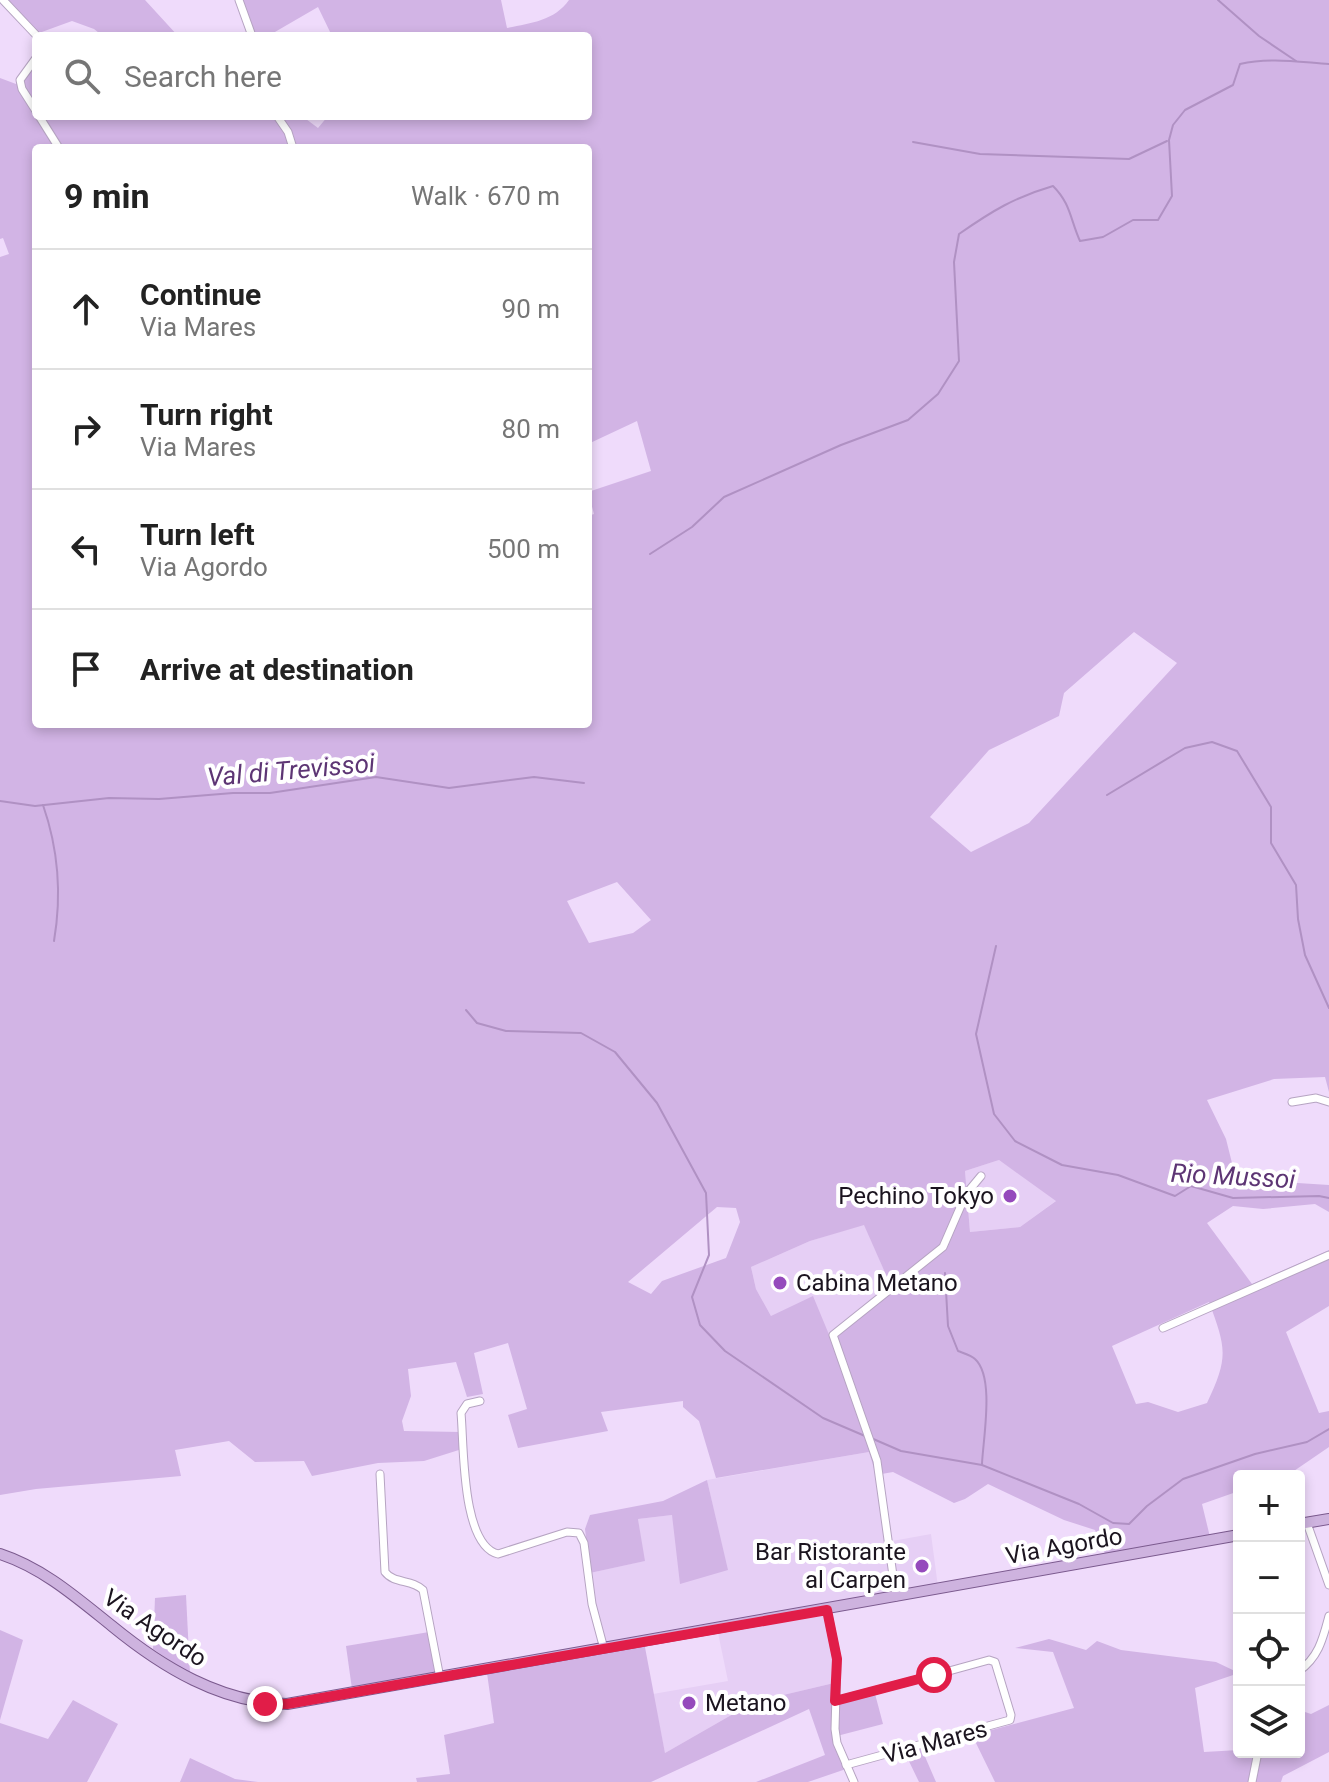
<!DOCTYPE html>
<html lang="en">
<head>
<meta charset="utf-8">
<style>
	body { margin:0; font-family:Roboto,sans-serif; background:#f6f6f6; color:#222 }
	.controls { position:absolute; right:24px; bottom:24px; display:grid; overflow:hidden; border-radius:8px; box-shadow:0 4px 12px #0003 }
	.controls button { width:72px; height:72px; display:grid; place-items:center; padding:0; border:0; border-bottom:2px solid #e0e0e0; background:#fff; color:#222; font:40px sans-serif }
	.stop { position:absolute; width:24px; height:24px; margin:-18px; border:6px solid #e11d48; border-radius:50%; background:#fff }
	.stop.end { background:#e11d48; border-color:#fff; box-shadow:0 2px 8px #0008 }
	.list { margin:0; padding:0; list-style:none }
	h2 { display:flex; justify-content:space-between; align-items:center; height:104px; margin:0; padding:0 32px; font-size:34px }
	h2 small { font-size:26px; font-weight:400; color:#767676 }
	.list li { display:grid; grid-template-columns:52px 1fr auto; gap:24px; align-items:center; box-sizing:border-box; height:120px; padding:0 32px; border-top:2px solid #e0e0e0 }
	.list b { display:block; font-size:30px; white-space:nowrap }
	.list p { margin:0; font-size:26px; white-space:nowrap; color:#767676 }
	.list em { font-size:26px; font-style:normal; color:#767676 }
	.icon { flex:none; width:44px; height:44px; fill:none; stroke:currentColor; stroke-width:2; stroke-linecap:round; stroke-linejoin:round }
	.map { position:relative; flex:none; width:1329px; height:1782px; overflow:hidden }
	.search { position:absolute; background:#fff; box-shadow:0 4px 12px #0003; left:32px; top:32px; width:560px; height:88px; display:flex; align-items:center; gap:20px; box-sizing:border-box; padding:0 28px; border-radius:8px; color:#767676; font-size:30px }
	.panel { position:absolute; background:#fff; box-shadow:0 4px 12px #0003; left:32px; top:144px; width:560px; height:584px; border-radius:8px }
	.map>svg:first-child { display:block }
</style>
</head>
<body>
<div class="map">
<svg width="1329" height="1782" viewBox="0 0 1329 1782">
	<rect width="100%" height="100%" fill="#efdbfb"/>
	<g fill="#e6cff5">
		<polygon points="999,1160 1057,1200 1020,1227 970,1232 965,1171"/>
		<polygon points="864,1224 890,1284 830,1337 771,1316 756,1289 751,1267 810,1241"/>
		<polygon points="869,1452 874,1462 887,1542 931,1534 938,1587 825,1608 835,1659 834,1683 754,1702 665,1753 653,1694 728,1681 717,1628 605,1648 590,1573 644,1561 638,1519 672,1515 727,1570 707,1480"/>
	</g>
	<g fill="#d2b4e5" fill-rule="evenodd">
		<polygon points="4,0 145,0 178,36 103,36 94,29 72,21 39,33"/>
		<path d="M236,0H501L507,28C531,23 554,21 569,0H1329V1092L1325,1077L1274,1079L1207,1100L1226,1139L1236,1179L1329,1185V1212L1315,1204L1263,1209L1233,1206L1207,1223L1252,1284L1329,1250V1306L1286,1332L1319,1413L1329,1411V1447L1291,1473L1284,1476H1239V1491L1202,1504L1210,1537L1106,1556L1095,1530L1064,1520L988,1484L965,1499L954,1503L893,1472L876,1475L869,1452L716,1478L699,1421L683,1407V1401L601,1412L608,1431L518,1448L508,1415L527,1409L508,1343L474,1353L483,1394L467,1397L456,1362L408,1369L411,1396L402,1421L404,1431L461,1432L462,1449L424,1461L378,1463L312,1476L304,1461L255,1462L229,1441L175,1450L181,1476L36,1489L0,1495V257L9,254L3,238L0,239V78L16,84L36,60V116H302L318,128L328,116H588V36H332L318,7L268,36H242L247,31ZM36,148H588V444L637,421L651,471L588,492L594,514L588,516V724H36ZM1134,632L1177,663L1029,823L971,852L930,817L989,750L1059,716L1064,693ZM617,882L651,920L633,933L589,943L567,901ZM999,1160L1056,1201L1020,1227L970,1232L965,1171ZM717,1207L736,1208L740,1222L726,1258L662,1281L651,1294L628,1282ZM864,1225L890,1284L830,1337L813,1296L771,1316L756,1289L751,1267L810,1241ZM1209,1302C1226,1348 1229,1357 1207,1403L1178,1412L1148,1402L1136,1404L1112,1346Z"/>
		<polygon points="707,1480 728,1570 680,1584 672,1515 638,1519 645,1561 590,1573 585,1529 590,1515 663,1501"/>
		<polygon points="186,1595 190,1674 153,1649 155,1598"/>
		<polygon points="0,1630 23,1640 0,1720"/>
		<polygon points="429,1632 437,1674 352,1689 346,1646"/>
		<polygon points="1049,1639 1086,1650 1097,1641 1121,1650 1216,1662 1239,1673 1195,1688 1204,1752 1239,1750 1239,1752 1299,1752 1299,1710 1311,1714 1329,1705 1329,1752 1283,1776 1281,1782 995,1782 974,1739 923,1752 936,1782 919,1782 905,1753 1074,1708 1053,1652 1015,1648"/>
		<polygon points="644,1642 665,1753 754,1702 834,1683 832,1700 874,1690 883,1724 833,1737 846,1769 808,1782 756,1782 825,1755 809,1709 651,1782 417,1782 416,1778 450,1774 444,1735 494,1723 486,1666"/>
		<polygon points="73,1700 118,1724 87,1782 0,1782 0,1723 48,1739"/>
		<polygon points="190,1758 235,1779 258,1782 180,1782"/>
	</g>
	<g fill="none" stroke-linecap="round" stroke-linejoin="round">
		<g stroke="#b091c3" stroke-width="2">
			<polyline points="1218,0 1259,36 1296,61"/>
			<polyline points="913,142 980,154 1129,159 1167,141"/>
			<path d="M650,554L692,527L724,497L841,445L908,420L938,394L959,361L954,262L959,234C992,211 1015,197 1053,186C1071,204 1070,219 1080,241L1103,237L1133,220H1158L1172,196L1169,140L1173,125L1185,110L1233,85L1240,64C1269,57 1299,62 1329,64"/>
			<polyline points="1107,795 1185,748 1212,742 1237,751 1271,807 1271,843 1296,885 1298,919 1305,955 1329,1008"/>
			<polyline points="0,801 35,806 109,798 159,799 233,793 270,793 376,777 449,788 534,777 584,783"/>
			<path d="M43,805C59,851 62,894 54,941"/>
			<polyline points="996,946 976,1034 994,1114 1015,1141 1062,1165 1118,1175 1175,1196 1191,1186 1233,1198 1319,1196 1329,1198"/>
			<polyline points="466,1010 477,1023 506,1031 581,1033 615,1052 657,1103 706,1193 709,1255 692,1297 700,1325 725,1351 823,1418 865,1436"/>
			<path d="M945,1273L948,1326L958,1351C963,1353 971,1355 975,1359C995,1377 983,1439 982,1464"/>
			<polyline points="871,1438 901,1451 982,1465 1079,1504 1113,1523 1129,1524 1147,1506 1183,1479 1255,1454 1307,1442 1329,1429"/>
		</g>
		<g stroke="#b6a4c2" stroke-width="9">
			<g id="minor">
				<polyline points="3,0 37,36"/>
				<polyline points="239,0 252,36"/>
				<polyline points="36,58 20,80 22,89 36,111"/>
				<polyline points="39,116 59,148"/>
				<polyline points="277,116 288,132 293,148"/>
				<polyline points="1292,1102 1316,1098 1329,1102"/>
				<polyline points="1163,1328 1329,1255"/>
				<path d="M480,1401L467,1404L461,1413C464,1443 461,1545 498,1554L567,1532L579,1533L584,1543L592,1604L604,1649"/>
				<path d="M380,1474L385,1572C394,1584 412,1579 423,1590L440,1678"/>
				<polyline points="1307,1523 1329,1585"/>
				<polyline points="896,1597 877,1461 833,1335 943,1247 966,1194 981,1176"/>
				<polyline points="827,1610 837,1659 835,1729 837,1743 854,1782"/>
				<path d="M1299,1671C1319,1657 1323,1638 1329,1616"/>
				<polyline points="835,1701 934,1675"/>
				<polyline points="846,1765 1010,1720 1011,1715 995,1662 989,1660 949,1671"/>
				<polyline points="1252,1782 1258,1752"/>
			</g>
		</g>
		<g stroke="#7b5a8e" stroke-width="12">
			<g id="primary">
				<polyline points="1299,1524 1329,1519"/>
				<path d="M0,1554C43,1568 77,1598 112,1626C162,1667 221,1703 287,1704L1239,1535"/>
			</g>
		</g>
		<use href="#minor" stroke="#fff" stroke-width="7"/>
		<use href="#primary" stroke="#ceb3df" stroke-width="10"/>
	</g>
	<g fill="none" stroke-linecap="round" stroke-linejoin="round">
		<polyline stroke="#e11d48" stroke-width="10" points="265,1704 287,1704 827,1610 837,1659 835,1701 934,1675"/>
	</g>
	<g fill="#954abc" stroke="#fff" stroke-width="3">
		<circle cx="1010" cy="1196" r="8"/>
		<circle cx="780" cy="1283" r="8"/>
		<circle cx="922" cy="1566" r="8"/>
		<circle cx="689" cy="1703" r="8"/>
	</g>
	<g text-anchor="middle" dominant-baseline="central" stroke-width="8" stroke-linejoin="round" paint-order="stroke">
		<g font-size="24" fill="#1b141f" stroke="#fff" text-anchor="end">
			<text x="994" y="1196">Pechino Tokyo</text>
			<text x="796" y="1283" text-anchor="start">Cabina Metano</text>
			<text x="906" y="1552">Bar Ristorante<tspan x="906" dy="28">al Carpen</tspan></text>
			<text x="705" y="1703" text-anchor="start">Metano</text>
		</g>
		<g font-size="24" fill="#1b141f" stroke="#fff">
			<text transform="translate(1064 1546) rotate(-10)">Via Agordo</text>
			<text transform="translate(155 1628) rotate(34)">Via Agordo</text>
			<text transform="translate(935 1742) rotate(-15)">Via Mares</text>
		</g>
		<g font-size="26" font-style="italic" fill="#5d3574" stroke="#fff">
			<text transform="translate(291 770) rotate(-5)">Val di Trevissoi</text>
			<text transform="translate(1233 1176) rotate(3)">Rio Mussoi</text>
		</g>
	</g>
</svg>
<div class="controls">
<button>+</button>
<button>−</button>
<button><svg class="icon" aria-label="locate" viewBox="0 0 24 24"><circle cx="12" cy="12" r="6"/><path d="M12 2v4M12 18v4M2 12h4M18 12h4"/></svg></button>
<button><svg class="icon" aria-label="layers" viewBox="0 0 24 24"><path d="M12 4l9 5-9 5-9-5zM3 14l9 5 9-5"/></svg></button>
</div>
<div class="stop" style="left:934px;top:1675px"></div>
<div class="stop end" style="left:265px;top:1704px"></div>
<div class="search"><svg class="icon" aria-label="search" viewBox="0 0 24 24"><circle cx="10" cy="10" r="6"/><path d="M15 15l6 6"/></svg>Search here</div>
<section class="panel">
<h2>9 min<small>Walk · 670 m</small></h2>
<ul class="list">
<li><svg class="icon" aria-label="ahead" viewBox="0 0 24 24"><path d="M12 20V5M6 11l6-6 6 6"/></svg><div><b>Continue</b><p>Via Mares</p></div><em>90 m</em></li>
<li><svg class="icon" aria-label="right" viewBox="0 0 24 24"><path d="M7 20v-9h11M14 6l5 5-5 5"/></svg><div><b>Turn right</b><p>Via Mares</p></div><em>80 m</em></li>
<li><svg class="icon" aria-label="left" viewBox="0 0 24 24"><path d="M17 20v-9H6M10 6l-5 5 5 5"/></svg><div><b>Turn left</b><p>Via Agordo</p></div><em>500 m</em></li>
<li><svg class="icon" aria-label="arrive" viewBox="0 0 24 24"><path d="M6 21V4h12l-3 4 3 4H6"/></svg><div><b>Arrive at destination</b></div></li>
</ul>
</section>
</div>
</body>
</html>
